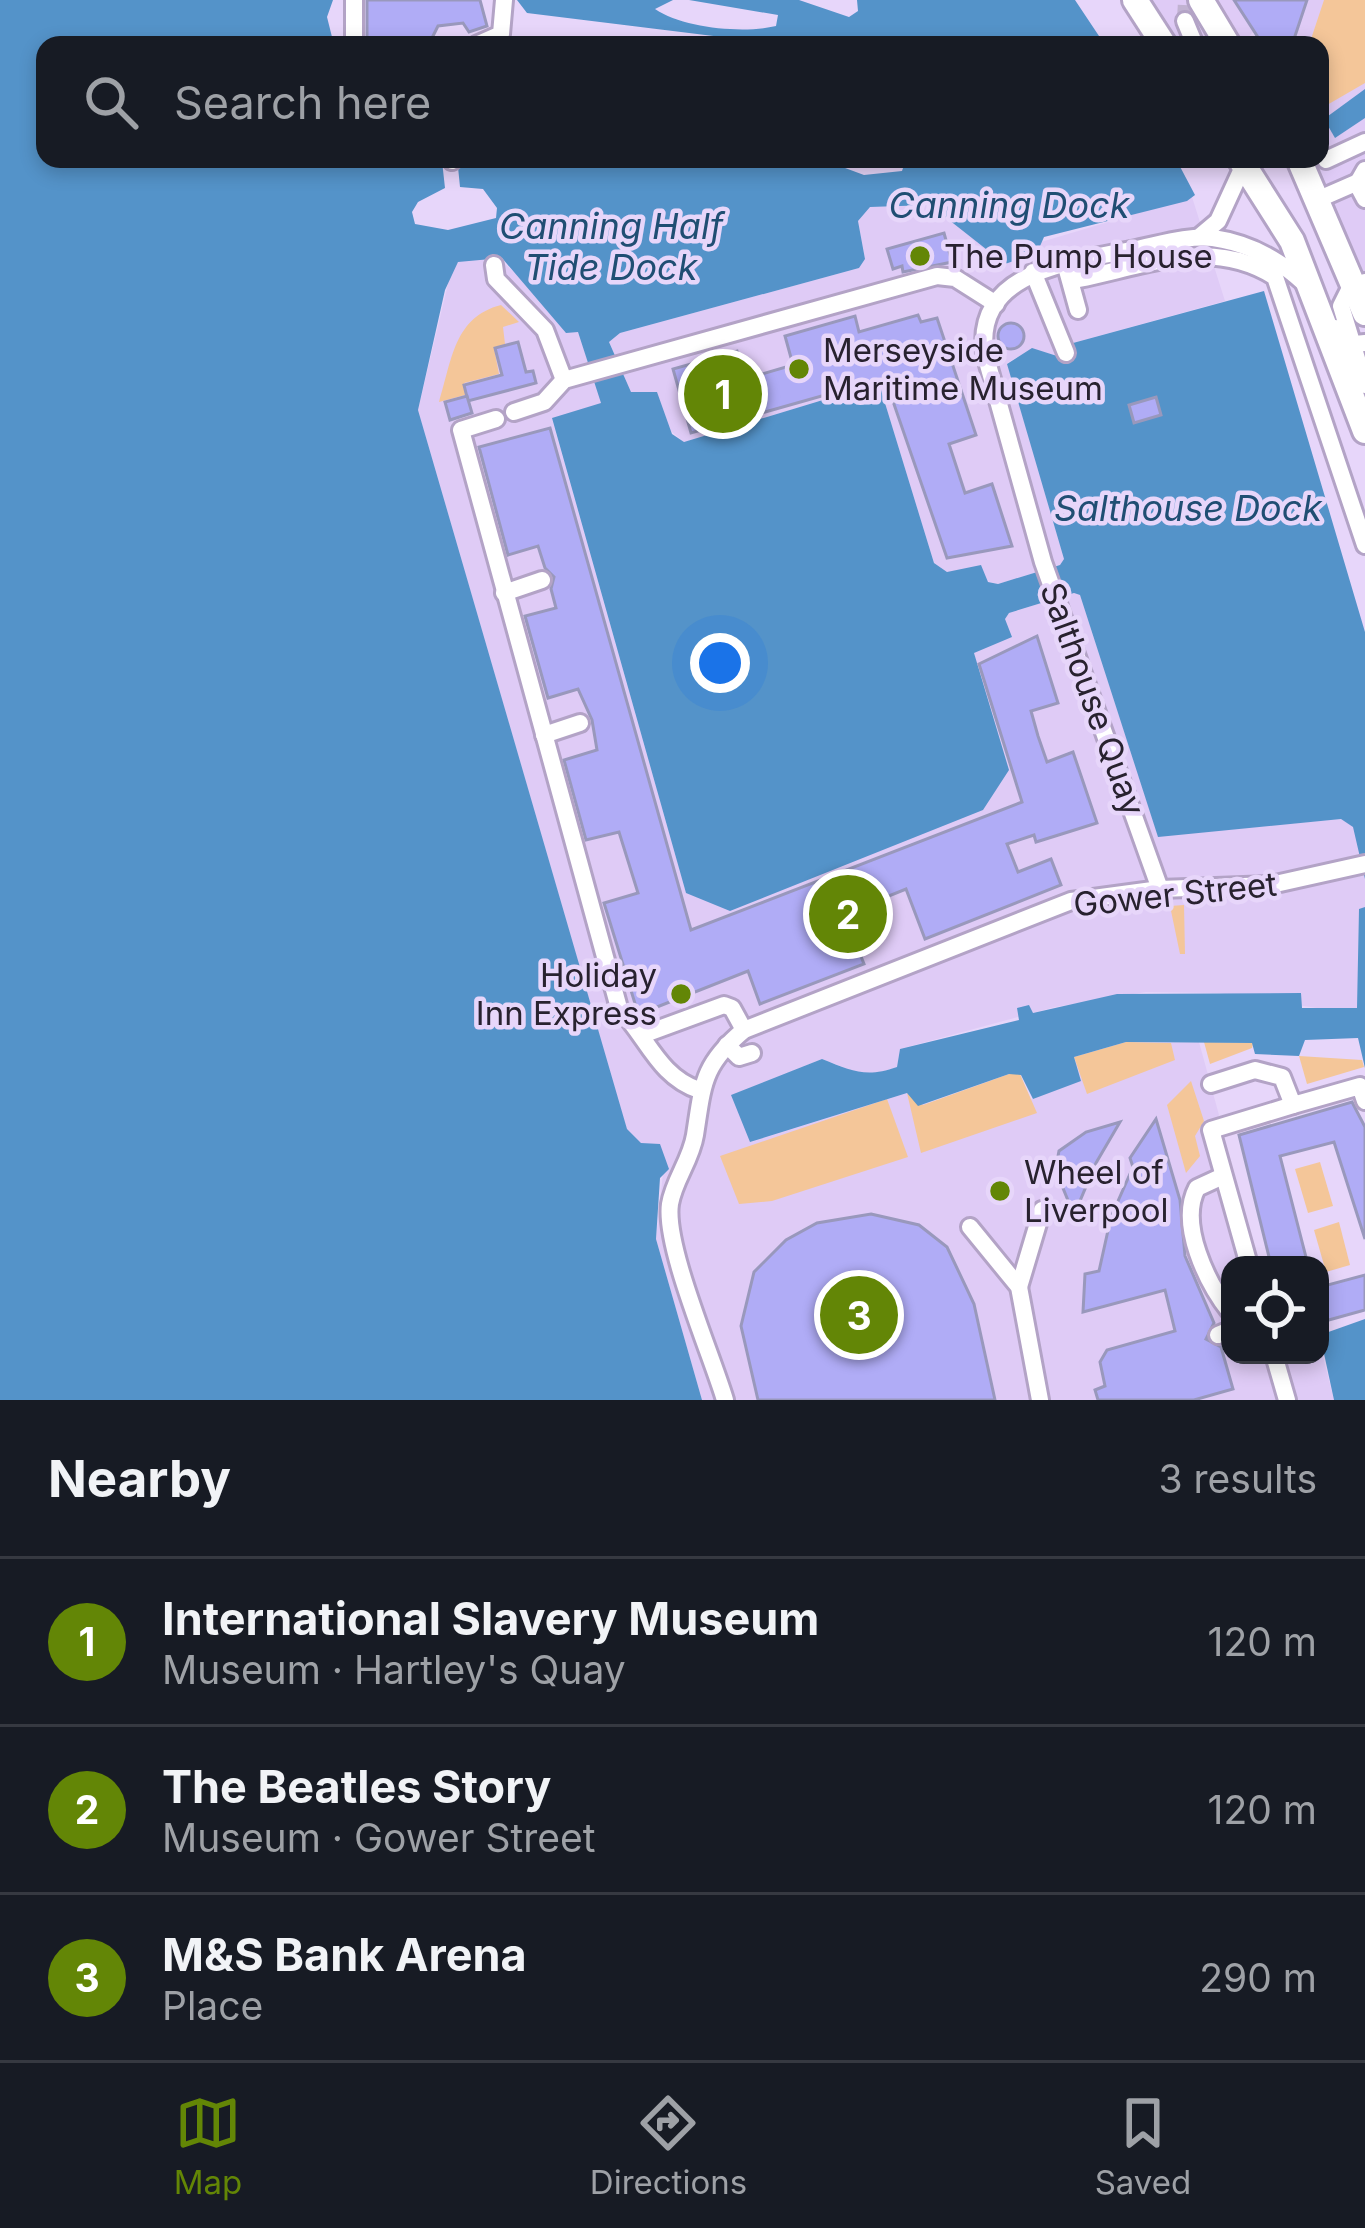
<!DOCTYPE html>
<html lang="en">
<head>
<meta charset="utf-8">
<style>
	body { margin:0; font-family:Inter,sans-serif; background:#20242c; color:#f1f3f6 }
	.controls { position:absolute; right:36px; bottom:36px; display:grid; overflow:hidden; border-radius:24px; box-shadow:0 6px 18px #0003 }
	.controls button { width:108px; height:108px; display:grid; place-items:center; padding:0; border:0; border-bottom:3px solid #363941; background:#171b24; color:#f1f3f6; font:60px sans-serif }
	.you { position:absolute; left:720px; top:663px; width:42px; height:42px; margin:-30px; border:9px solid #fff; border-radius:50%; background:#1a73e8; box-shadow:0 0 0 18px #1a73e833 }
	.badge { display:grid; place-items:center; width:78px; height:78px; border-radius:50%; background:#638606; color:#fff; font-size:39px; font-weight:700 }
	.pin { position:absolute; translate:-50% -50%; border:6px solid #fff; box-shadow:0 3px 12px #0006 }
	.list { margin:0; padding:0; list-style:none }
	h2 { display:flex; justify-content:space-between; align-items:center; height:156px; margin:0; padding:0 48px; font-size:51px }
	h2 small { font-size:39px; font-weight:400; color:#9ea1a6 }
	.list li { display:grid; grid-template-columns:78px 1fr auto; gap:36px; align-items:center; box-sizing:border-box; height:168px; padding:0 48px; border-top:3px solid #363941 }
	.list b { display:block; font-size:45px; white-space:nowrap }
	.list p { margin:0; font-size:39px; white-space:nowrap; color:#9ea1a6 }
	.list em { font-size:39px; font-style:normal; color:#9ea1a6 }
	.icon { flex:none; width:66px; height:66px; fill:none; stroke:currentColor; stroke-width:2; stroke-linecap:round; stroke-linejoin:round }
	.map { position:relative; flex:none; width:1365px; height:1400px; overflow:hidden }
	.search { position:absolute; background:#171b24; box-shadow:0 6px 18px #0003; left:36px; right:36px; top:36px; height:132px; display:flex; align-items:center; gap:30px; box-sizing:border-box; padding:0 42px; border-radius:24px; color:#9ea1a6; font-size:45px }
	.sheet { height:660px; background:#171b24 }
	nav { display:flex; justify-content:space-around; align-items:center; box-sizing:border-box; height:168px; border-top:3px solid #363941; background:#171b24; font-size:33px; color:#9ea1a6 }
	nav a { display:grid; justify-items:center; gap:6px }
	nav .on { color:#638606 }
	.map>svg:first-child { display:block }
</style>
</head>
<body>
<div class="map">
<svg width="1365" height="1400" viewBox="0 0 1365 1400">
	<rect width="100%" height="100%" fill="#e7d6fa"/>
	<g fill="#dfcbf6">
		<polygon points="1120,0 1365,0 1365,282 1298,159 1320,159 1320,45 1263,45 1254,31 1241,45 1150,45"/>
		<polygon points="1192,197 1225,301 1073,343 1073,349 1057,356 1032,349 1007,363 1064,559 1060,565 998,584 947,572 934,563 881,390 869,386 684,442 671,431 657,393 631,392 609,342 620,333 859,268 865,259 858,221 869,207 930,205 998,255"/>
		<polygon points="495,255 525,282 565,332 578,332 602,403 552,419 686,893 976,663 974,653 1009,613 1074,593 1080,595 1158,836 1341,819 1354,827 1365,879 1365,907 1359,910 1358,1008 1336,1011 1219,993 1146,992 1055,1007 900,1049 897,1067 876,1074 865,1076 822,1059 732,1095 751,1142 907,1093 913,1104 1034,1099 1073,1062 1161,1043 1199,1042 1219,1115 1211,1130 1249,1265 1230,1265 1230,1355 1320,1355 1320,1345 1334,1400 702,1400 656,1239 663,1173 627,1130 418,410 451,271 458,262"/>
	</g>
	<g fill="#f4c699">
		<polygon points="1324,0 1365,0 1365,83 1327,105 1320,104 1320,45 1309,45"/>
		<path d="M501,305L519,322L503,327L505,344L494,348L499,374L464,383L465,395L439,402C452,360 454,317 501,305Z"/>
		<polygon points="1184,905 1185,954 1180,954 1170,906"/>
		<polygon points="1126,1042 1171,1043 1175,1060 1087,1094 1074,1057"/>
		<polygon points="1204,1042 1253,1043 1252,1048 1210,1064"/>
		<polygon points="1299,1056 1362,1060 1364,1067 1307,1084"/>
		<polygon points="1009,1074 1020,1074 1037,1113 921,1153 907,1093 923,1105"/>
		<polygon points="1191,1081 1204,1121 1195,1136 1200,1156 1186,1173 1167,1105"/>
		<polygon points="887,1099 908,1157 772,1201 739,1204 720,1156"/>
		<polygon points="1320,1162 1333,1206 1308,1213 1295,1169"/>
		<polygon points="1339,1222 1350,1265 1326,1272 1314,1230"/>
	</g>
	<g fill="#5493c9">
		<polygon points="0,0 333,0 327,17 334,45 45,45 45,159 442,161 445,188 418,202 412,212 415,224 448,230 496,218 497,208 483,189 460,187 458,167 464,159 738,159 837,165 864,175 902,171 906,159 1176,159 1195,195 1187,201 1044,237 1037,253 1005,264 930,205 870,207 858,221 865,259 859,268 620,333 609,342 631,392 657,392 672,434 684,442 869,386 881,390 934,563 947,572 981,565 988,582 998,584 1060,565 1064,559 1007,364 1032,348 1057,356 1072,350 1073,343 1264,291 1365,632 1365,879 1353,827 1341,819 1158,837 1080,595 1074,593 1009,613 1005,619 1012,637 974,653 1009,770 983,810 730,911 686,893 552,418 601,403 578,332 566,333 502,258 458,262 445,290 418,410 627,1129 641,1143 660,1144 669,1169 660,1178 656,1239 702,1400 0,1400"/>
		<path d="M517,0H673L655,9C683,28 743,34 776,26L778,15L689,0H799L849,17L858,11L857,0H1075L1105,45H870L816,39L809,44L786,45L527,13Z"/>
		<polygon points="1365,89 1365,118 1335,138 1324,119"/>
		<path d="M1365,907V1068L1358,1038L1305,1040L1299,1056L1255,1054L1252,1043L1126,1042L1074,1057L1081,1081L1033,1099L1021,1075L1009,1074L918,1106L907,1093L750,1142L731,1095L822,1059C852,1071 866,1078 897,1067L900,1049L1019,1020L1017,1008L1029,1005L1033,1013L1117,994L1301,993L1302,1008H1357L1359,909Z"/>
		<polygon points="1365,1319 1365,1400 1334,1400 1320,1335"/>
	</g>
	<g fill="#b0acf6" stroke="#9998bc" stroke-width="3">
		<polygon points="367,0 480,0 487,26 469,32 463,23 438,26 431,40 367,45"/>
		<polygon points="1234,0 1307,0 1292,45 1263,45"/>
		<polygon points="944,233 952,262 903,272 902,266 893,269 887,249"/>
		<polygon points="918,315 921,322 937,318 976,435 949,444 965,493 992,484 1012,546 947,558 885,378 691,433 673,369 737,351 745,379 793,365 785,336 855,316 859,332"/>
		<circle cx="1011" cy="336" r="13"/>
		<polygon points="518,342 526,372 533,371 536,383 468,401 464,385 502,375 495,348"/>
		<polygon points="467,396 472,413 450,420 445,402"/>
		<polygon points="1156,397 1161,415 1134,423 1129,405"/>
		<polygon points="550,428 691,930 1022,802 979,664 1037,636 1058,703 1031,711 1038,736 1047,762 1073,752 1097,823 1036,842 1034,835 1007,844 1018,872 1051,859 1061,885 925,939 906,889 844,914 864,964 760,1004 748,971 652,1009 637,1010 604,903 638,893 619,832 586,840 564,760 597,750 592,720 578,689 548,698 525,616 556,608 551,589 554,577 545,568 538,546 508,555 479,447"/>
		<polygon points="1352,1102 1365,1127 1365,1239 1334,1142 1280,1156 1308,1265 1271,1265 1239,1135"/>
		<polygon points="1156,1119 1180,1200 1185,1256 1214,1323 1206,1339 1221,1347 1233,1389 1194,1400 1098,1400 1095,1390 1105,1386 1100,1362 1107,1350 1175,1331 1165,1290 1083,1312 1085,1274 1099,1271 1111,1217 1133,1167 1130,1158"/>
		<polygon points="1120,1122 1096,1163 1074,1215 1058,1176 1054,1177 1059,1151 1086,1132"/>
		<polygon points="871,1214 919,1225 947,1247 974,1304 995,1400 758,1400 741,1326 754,1272 786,1240 817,1223"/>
		<polygon points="1365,1275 1365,1310 1325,1321 1320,1287"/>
	</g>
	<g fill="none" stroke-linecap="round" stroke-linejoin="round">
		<polyline stroke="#c1b2d1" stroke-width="16" stroke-dasharray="16 8" stroke-linecap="butt" points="1185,21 1186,0"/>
		<g stroke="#b3a3c6" stroke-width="22">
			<g id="minor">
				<polyline points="354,0 354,45"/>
				<polyline points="1185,21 1195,45"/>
				<polyline points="476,45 501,34 504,0"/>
				<polyline points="451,159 452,161"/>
				<polyline points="1326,160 1365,142"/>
				<polyline points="1365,170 1357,184 1365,199"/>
				<polyline points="1319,199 1358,182"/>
				<polyline points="1199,237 1218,221 1246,160"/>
				<polyline points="1065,263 1078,310"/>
				<polyline points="494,265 496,279 545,330 564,380"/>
				<polyline points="1033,272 1066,353"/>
				<path d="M1079,279C1148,265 1212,237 1275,277L1365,545"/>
				<polyline points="1365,282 1349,290 1341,306 1365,385"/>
				<polyline points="1335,328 1345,345 1365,343"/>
				<polyline points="514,412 544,402 564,380 937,276 955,278 996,304"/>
				<path d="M496,419L461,430L619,1008C647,1037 659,1077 699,1090"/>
				<polyline points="504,593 542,580"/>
				<polyline points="544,735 580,723"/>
				<path d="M1160,889L1043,562L985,354C974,270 1072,262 1131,250C1158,245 1187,235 1213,238C1248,243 1278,259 1303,282"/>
				<polyline points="645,1034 724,1005 732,1008 744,1030"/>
				<polyline points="727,1045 739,1057 752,1053"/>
				<polyline points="1211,1084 1255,1070 1282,1077 1293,1105 1360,1086 1365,1101"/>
				<path d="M1223,1176L1197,1188C1178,1224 1207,1283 1230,1312"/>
				<polyline points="970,1227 1019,1287 1040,1400"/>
				<polyline points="1249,1265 1211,1130 1293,1105"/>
				<polyline points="1019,1287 1042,1210"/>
				<polyline points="1218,1335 1230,1330"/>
				<polyline points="1274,1355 1287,1400"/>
				<path d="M725,1400C711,1353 664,1246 670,1204C674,1180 691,1160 695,1135C703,1084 702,1065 744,1030L1071,901L1160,889L1271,885L1365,864"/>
			</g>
		</g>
		<g stroke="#b3a3c6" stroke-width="30">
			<g id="highway">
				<polyline points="1135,0 1164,45"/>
				<polyline points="1201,0 1228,45"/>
				<polyline points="1240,159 1292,241 1365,431"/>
				<polyline points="1299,159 1365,313"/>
			</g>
		</g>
		<use href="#minor" stroke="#fff" stroke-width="16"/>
		<use href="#highway" stroke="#fff" stroke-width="24"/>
	</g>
	<g fill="#638606" stroke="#e7d6fa" stroke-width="4.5">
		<circle cx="920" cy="256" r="12"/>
		<circle cx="799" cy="369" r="12"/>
		<circle cx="681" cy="994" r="12"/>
		<circle cx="1000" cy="1191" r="12"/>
	</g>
	<g text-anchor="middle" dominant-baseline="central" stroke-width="9" stroke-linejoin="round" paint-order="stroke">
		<g font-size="33" fill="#28222f" stroke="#e7d6fa" text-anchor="start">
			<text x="944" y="256">The Pump House</text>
			<text x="823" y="350">Merseyside<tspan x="823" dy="38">Maritime Museum</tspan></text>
			<text x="657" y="975" text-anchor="end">Holiday<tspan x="657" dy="38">Inn Express</tspan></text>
			<text x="1024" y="1172">Wheel of<tspan x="1024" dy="38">Liverpool</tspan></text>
		</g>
		<g font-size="33" fill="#28222f" stroke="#e7d6fa">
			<text transform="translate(1093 699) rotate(70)">Salthouse Quay</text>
			<text transform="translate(1175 894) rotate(-6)">Gower Street</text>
		</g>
		<g font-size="36" font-style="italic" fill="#204e73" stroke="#e7d6fa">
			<text x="1009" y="205">Canning Dock</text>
			<text x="611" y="226">Canning Half<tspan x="611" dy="41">Tide Dock</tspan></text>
			<text x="1188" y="508">Salthouse Dock</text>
		</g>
	</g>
</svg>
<div class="controls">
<button><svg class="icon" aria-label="locate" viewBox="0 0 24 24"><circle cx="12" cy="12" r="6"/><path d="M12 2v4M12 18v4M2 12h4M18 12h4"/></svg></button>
</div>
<div class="you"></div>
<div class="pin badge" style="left:723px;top:394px">1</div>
<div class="pin badge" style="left:848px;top:914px">2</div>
<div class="pin badge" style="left:859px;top:1315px">3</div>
<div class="search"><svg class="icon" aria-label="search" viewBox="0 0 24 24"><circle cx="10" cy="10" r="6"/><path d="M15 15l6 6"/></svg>Search here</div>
</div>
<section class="sheet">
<h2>Nearby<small>3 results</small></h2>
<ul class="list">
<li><span class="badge">1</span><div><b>International Slavery Museum</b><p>Museum · Hartley's Quay</p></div><em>120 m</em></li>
<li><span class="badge">2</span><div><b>The Beatles Story</b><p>Museum · Gower Street</p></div><em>120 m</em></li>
<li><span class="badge">3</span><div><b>M&amp;S Bank Arena</b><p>Place</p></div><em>290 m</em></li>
</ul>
</section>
<nav>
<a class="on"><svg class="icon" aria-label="map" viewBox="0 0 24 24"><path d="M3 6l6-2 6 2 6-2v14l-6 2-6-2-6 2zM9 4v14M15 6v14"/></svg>Map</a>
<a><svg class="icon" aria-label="directions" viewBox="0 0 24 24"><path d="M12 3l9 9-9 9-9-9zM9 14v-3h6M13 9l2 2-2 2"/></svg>Directions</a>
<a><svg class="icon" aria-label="saved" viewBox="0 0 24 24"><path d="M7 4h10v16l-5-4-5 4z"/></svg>Saved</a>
</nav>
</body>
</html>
